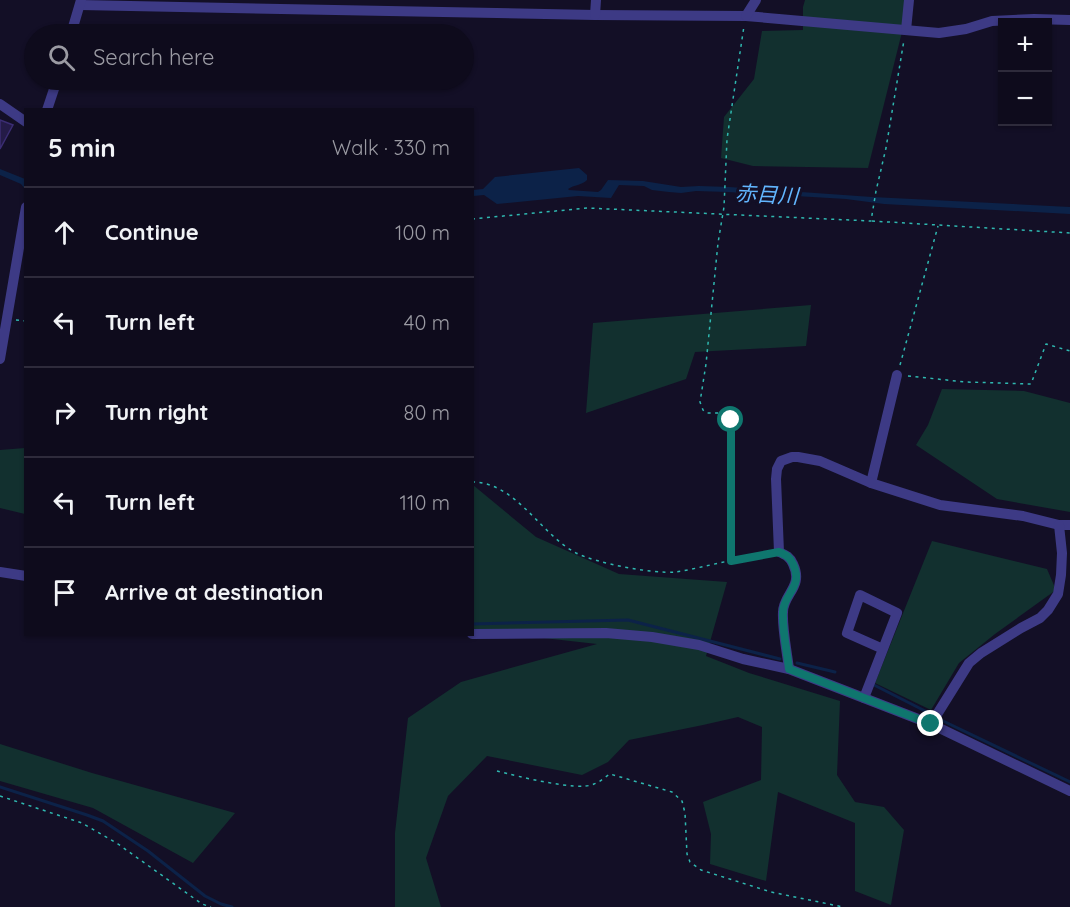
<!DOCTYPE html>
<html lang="en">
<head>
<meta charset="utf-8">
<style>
	body { margin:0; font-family:Quicksand,"Noto Sans JP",sans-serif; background:#1c1929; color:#f1f3f6 }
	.controls { position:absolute; right:18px; top:18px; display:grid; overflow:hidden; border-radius:0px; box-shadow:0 2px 4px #0004 }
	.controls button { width:54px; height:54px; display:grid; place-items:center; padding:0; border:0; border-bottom:2px solid #2e2b3b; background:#0e0b1c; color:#f1f3f6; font:30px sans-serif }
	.stop { position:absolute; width:18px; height:18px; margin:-14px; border:4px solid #0f766e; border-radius:50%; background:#fff }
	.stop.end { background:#0f766e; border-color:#fff; box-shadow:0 2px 6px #0008 }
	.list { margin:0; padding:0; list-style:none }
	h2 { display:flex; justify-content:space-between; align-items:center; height:78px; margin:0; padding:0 24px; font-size:26px }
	h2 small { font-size:20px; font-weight:400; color:#9b9ba3 }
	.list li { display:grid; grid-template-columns:39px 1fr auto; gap:18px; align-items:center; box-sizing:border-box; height:90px; padding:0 24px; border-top:2px solid #2e2b3b }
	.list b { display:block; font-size:22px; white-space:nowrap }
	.list em { font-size:20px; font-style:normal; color:#9b9ba3 }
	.icon { flex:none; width:33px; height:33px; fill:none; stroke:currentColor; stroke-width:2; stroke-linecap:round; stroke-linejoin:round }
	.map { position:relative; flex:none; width:1070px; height:907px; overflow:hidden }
	.search { position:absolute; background:#0e0b1c; box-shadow:0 2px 4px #0004; left:24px; top:24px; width:450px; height:66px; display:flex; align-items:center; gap:15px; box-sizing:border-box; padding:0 21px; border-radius:33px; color:#9b9ba3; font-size:22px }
	.panel { position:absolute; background:#0e0b1c; box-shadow:0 2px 4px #0004; left:24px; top:108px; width:450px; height:528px; border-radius:0px }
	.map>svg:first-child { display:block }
</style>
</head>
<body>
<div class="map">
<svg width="1070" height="907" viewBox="0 0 1070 907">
	<rect width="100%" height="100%" fill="#130f26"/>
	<g fill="#12302f">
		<polygon points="805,0 910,0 868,168 753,166 721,158 724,117 754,79 762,31 803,30 803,7"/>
		<polygon points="811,305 806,346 695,352 686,379 586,413 593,323"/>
		<polygon points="942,389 1024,391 1070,403 1070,512 997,499 916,445 928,425"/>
		<polygon points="25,448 26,448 25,514 0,508 0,450"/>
		<polygon points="473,485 536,537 619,574 727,582 706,656 749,673 840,701 837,775 855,802 884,807 904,830 891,905 855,891 855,823 778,792 766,881 710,864 711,834 703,802 761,780 762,727 738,717 703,725 629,740 608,762 582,775 487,756 448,796 426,858 441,907 395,907 395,833 408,718 461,682 597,644 473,630"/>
		<polygon points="932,541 1047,569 1056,590 995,634 959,663 931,710 875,683"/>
		<polygon points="0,744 92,773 235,813 193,863 93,808 0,781"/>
	</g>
	<g fill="#0c2248">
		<path d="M579,168L587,175V180C582,185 574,185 568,189L569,190L598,192L601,190L608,180L643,181L681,187L699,186L729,187L872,197L1070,207V214L884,204L846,199L728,192L696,191L681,193L669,192L652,190L644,186L619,185L611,198L578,196L497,204L484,195L473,196V190L483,189L495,177Z"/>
		<polygon points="0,169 25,179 25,189 21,184 0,175"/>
	</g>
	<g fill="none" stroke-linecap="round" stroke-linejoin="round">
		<g stroke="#0c2248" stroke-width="3">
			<polyline points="472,624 628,620 780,659"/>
			<polyline points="797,663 835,672"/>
			<polyline points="874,685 931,714"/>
			<polyline points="941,720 1070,782"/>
			<polyline points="0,787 87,815 103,821 148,851 205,896 221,904 232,907"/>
		</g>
	</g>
	<polygon fill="#241b47" stroke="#3b2d73" stroke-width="1.5" points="0,120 13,125 0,149"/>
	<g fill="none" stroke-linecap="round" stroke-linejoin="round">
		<g stroke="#2fb8b0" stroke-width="1.5" stroke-dasharray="3 4.5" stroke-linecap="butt">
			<polyline points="472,219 587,208 871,221 876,191 886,148 904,40"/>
			<polyline points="872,221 1070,233"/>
			<polyline points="16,320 26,321"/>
			<polyline points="900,365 938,226"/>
			<polyline points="908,376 966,382 1031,384 1046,344 1070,351"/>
			<path d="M472,482C516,482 540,534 576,553C596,563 652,574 675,572C685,571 696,568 706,566C727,561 748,557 769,553"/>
			<polyline points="731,561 731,420 726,413 707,413 703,410 700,402 706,364 718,243 724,207 727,139 744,26"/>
			<path d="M497,771C517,776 578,792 594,784C600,782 605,777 610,774L672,792L682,801L685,813L687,854L690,862L701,870L771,892L843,907"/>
			<polyline points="0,796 82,823 118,844 202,904 211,907"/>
		</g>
		<g stroke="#3d3a85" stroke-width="10">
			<polyline points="80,5 595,15 746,16 939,33 966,29 992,21 1034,19 1070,20"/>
			<polyline points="595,15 596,0"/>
			<polyline points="746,16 756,0"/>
			<polyline points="906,30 909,0"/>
			<polyline points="71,34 81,0"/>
			<polyline points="0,104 26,122"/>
			<polyline points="47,110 57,80"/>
			<polyline points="0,359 26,207"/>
			<polyline points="871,483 897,375"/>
			<polyline points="0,572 26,576"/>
			<polyline points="472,634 606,633 652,637 699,645 743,659 789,669 931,724 1070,791"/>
			<path d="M789,669C787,652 782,628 783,612C783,594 804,587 793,564C790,557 786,555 779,552L776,479L777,469L781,461L792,457H798L820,461L871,483L940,505L1023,516L1059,525H1070"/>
			<polyline points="864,698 897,613 860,595 847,633 883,649"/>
			<polyline points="931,724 969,663 981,653 1021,628 1040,618 1048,610 1058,594 1061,575 1062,553 1059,525"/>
		</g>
	</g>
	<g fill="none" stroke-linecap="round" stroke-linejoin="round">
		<path stroke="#0f766e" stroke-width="8" d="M731,420V561L779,552C786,555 790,557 793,564C804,587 783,594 783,612C782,629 787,651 789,669L931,724"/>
	</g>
	<g text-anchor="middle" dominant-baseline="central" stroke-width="6" stroke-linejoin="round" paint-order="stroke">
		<g font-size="21" font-style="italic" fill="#62b6ff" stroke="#130f26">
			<text transform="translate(767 194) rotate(3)">赤目川</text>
		</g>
	</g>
</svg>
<div class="controls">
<button>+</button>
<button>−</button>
</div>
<div class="stop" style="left:731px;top:420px"></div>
<div class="stop end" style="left:931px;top:724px"></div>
<div class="search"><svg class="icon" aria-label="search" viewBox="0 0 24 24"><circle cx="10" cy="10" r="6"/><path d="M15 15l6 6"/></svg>Search here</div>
<section class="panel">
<h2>5 min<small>Walk · 330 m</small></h2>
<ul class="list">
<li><svg class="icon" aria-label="ahead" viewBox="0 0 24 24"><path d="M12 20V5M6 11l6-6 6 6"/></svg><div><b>Continue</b></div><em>100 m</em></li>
<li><svg class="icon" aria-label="left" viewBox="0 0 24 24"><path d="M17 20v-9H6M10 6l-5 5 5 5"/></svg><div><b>Turn left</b></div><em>40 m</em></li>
<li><svg class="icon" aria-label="right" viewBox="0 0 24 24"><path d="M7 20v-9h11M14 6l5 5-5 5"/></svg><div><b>Turn right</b></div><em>80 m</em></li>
<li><svg class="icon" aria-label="left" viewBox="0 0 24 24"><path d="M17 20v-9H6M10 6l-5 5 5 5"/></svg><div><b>Turn left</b></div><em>110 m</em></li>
<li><svg class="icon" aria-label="arrive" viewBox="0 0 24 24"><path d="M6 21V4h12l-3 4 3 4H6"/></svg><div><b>Arrive at destination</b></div></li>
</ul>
</section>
</div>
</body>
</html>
